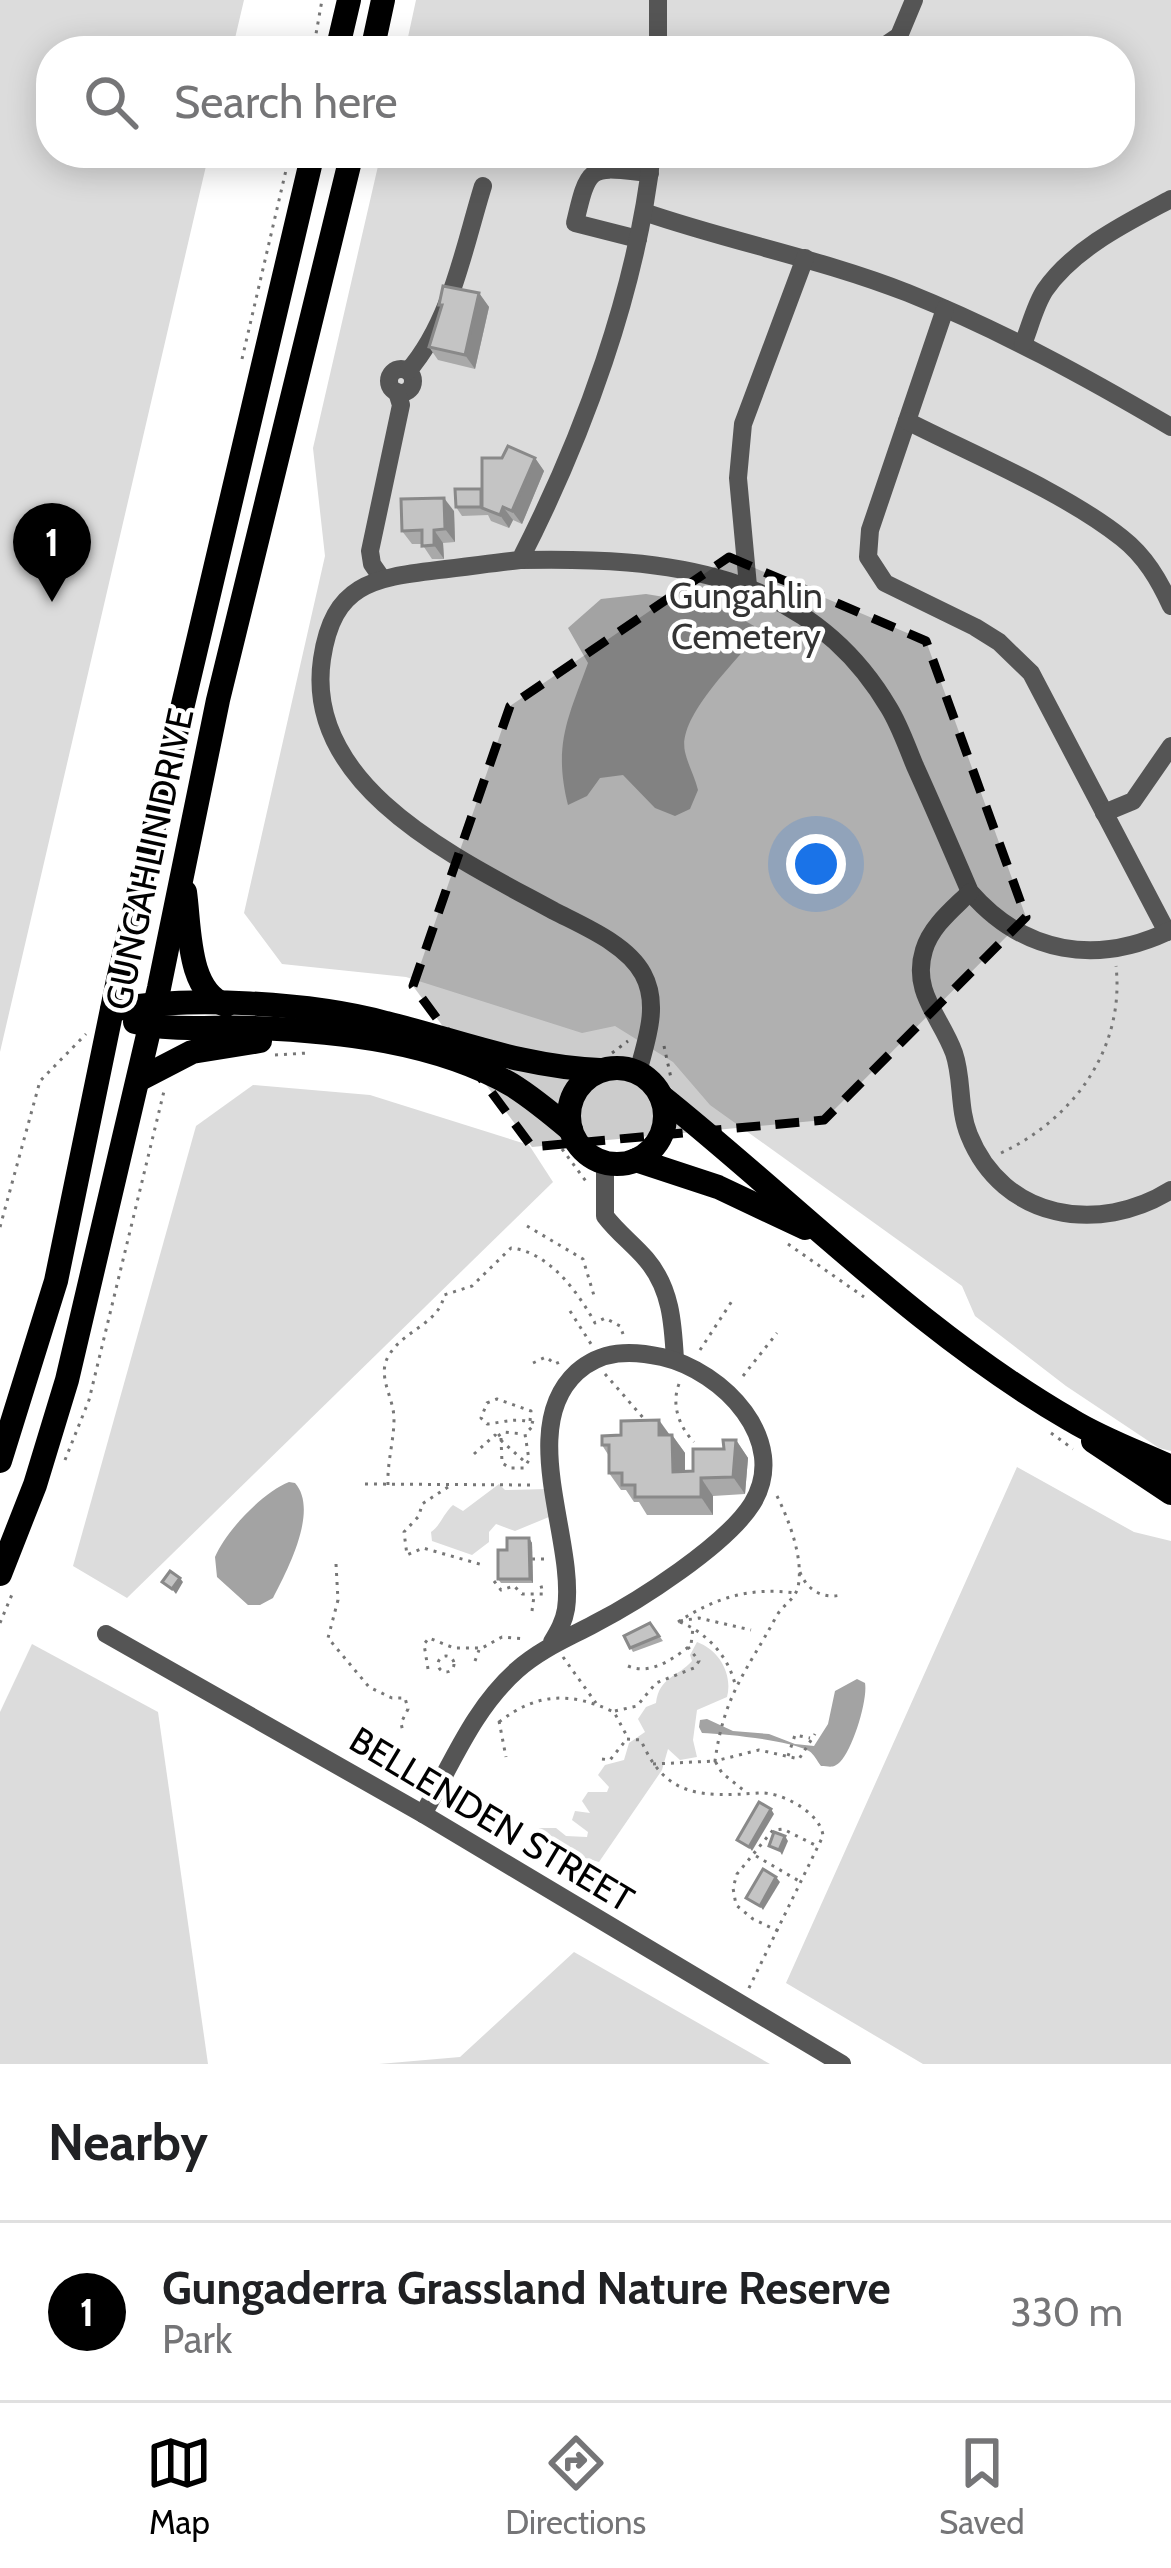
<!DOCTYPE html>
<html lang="en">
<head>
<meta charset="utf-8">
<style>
	body { margin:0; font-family:Cabin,sans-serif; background:#f6f6f6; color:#202124 }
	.you { position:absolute; left:816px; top:864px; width:42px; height:42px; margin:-30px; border:9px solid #fff; border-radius:50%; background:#1a73e8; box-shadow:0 0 0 18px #1a73e833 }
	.badge { display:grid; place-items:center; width:78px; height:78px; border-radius:50%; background:#000; color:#fff; font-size:39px; font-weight:700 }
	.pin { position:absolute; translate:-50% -99px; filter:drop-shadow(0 3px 6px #0008) }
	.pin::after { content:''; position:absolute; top:63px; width:42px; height:36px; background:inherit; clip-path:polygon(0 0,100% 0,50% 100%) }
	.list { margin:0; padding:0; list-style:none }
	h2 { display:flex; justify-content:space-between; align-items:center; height:156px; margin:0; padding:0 48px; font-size:51px }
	h2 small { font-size:39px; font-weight:400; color:#757577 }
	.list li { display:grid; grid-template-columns:78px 1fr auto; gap:36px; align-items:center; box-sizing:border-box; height:180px; padding:0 48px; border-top:3px solid #e0e0e0 }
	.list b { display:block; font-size:45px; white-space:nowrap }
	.list p { margin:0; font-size:39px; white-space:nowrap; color:#757577 }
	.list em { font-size:39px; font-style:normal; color:#757577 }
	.icon { flex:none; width:66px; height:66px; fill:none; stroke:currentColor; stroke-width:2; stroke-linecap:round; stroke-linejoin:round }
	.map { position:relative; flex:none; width:1171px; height:2064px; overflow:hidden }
	.search { position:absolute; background:#fff; box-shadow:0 6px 30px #0003; left:36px; right:36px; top:36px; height:132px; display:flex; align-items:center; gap:30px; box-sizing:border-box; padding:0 42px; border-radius:48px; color:#757577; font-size:45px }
	.sheet { height:336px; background:#fff }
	nav { display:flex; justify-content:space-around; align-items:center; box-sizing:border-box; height:168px; border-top:3px solid #e0e0e0; background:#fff; font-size:33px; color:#757577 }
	nav a { display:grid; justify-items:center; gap:6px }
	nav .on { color:#000 }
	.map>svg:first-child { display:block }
</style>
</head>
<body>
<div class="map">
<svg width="1171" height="2064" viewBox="0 0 1171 2064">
	<rect width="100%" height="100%" fill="#fff"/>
	<g fill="#dcdcdc">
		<polygon points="0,0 244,0 232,51 51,51 51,153 209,153 0,1052"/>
		<polygon points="416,0 1171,0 1171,1451 1159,1448 1066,1386 975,1316 962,1286 710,1105 673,1062 615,1026 582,1033 406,977 282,964 244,913 325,556 313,448 381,153 1120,153 1120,51 405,51"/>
		<polygon points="253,1085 370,1095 529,1145 553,1182 127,1598 73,1566 196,1126"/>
		<polygon points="1017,1467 1134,1532 1171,1541 1171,2064 923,2064 786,1983"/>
		<path d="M499,1484L505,1490L547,1489L549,1517L515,1531L496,1524L489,1532V1542L472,1555L432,1541L431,1532C441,1525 443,1514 453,1505L463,1511Z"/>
		<path d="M697,1642C719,1650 733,1674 727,1697L697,1710L693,1740L697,1757L680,1760L668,1749L662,1770L599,1862L534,1843L539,1828H556L566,1836L587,1837L588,1832L572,1820L575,1811L590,1813L582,1801L588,1792H607L609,1787L598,1775L605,1765L624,1760L629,1743L645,1732L638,1719L646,1707L656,1703C659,1677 678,1677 692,1661L690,1655Z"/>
		<polygon points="32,1644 158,1712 208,2064 0,2064 0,1712"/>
		<polygon points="574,1952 770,2064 379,2064 460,2057"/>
	</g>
	<g fill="#a3a3a3">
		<path d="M646,594L719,606L754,626L756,636C735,663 677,717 685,752C688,765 695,777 698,790L690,809L675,816L655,808L623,775L600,778L587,796L568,805C553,745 568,718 588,663L568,628L601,599Z"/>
		<path d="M289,1482L295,1483C319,1510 288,1569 273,1598L260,1605H248L217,1577L215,1557C226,1531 263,1492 289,1482Z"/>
		<path d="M857,1679L865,1683C868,1699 853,1749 840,1762C833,1769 829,1766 821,1766C817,1761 814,1754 809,1751C788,1740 726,1734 702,1733L699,1727L700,1720L707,1719L733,1731L769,1734L795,1744L814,1746L828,1724L835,1691Z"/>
	</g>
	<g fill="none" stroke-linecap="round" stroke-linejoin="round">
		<g stroke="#777" stroke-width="3" stroke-dasharray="3 6" stroke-linecap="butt">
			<polyline points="313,51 322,0"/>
			<polyline points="242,359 290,153"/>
			<polyline points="664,1046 671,1078"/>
			<polyline points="612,1053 628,1041"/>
			<polyline points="275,1055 307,1053"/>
			<polyline points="562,1149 588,1184"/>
			<path d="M1001,1153C1074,1119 1125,1048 1116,966"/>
			<polyline points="527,1226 583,1259 595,1299"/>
			<polyline points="0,1227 40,1081 86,1034"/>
			<polyline points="788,1244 864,1297"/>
			<polyline points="570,1311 591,1344"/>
			<polyline points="700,1350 732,1301"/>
			<polyline points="533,1363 546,1357 555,1364 562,1361"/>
			<polyline points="605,1374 646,1421"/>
			<polyline points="743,1376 777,1333"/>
			<path d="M679,1384C671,1404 679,1427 694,1442"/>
			<path d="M530,1421L531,1411L497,1399L487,1403L481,1418L487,1424C506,1422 515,1417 535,1423"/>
			<polyline points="1051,1433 1073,1449"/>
			<polyline points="498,1436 504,1432 523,1434"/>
			<polyline points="501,1438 502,1463 510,1468 524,1468 529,1460 525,1434 535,1424"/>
			<polyline points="474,1454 495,1435 525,1462"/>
			<polyline points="65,1460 89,1400 165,1087"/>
			<polyline points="365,1484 533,1485"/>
			<path d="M388,1485C387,1462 394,1441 394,1419C394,1397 376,1376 389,1355C404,1330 440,1323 444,1295L472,1286L511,1248C549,1252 578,1292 595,1323L605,1318L620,1326L623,1334"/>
			<polyline points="448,1487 422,1504 419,1516 404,1532 407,1555 423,1548 483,1565"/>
			<path d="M777,1496C789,1520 804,1559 798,1587C795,1600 782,1605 776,1617C747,1671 724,1694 715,1761L759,1750L799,1759L815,1734"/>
			<polyline points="532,1559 549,1559"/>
			<polyline points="336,1564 338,1600 328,1638 369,1687 392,1698 405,1698 408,1709 401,1723 403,1732"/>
			<path d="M800,1572C807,1590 822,1599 841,1595"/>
			<polyline points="494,1581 501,1590 514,1586 522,1594 543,1594 540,1581"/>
			<polyline points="532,1611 534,1596"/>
			<polyline points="680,1621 699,1618 751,1630"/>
			<path d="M678,1622C716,1597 751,1587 795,1593"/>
			<path d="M680,1622C707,1633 728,1656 735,1684"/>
			<polyline points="0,1623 13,1592"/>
			<circle cx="446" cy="1664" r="8"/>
			<polyline points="563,1657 596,1703"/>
			<polyline points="475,1661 479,1650"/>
			<path d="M628,1666C651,1676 674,1658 691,1645L693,1628"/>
			<polyline points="428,1669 424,1644 429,1638 454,1648 482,1648 502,1637 526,1639"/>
			<polyline points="615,1711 637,1706 656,1683 694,1668 699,1661 688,1647"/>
			<polyline points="499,1721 506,1757"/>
			<path d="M499,1722C538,1692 571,1692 614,1712L628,1738"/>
			<path d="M627,1739L641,1740C665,1798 703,1797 758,1793C781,1791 821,1813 823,1836L748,1990"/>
			<polyline points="788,1756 795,1735 810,1738"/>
			<polyline points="602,1759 610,1760 626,1740"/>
			<polyline points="653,1764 715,1761 722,1773 747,1793"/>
			<polyline points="756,1856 799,1881"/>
			<polyline points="778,1931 753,1919 736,1905 733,1888 737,1874 773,1830 783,1829 817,1846"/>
		</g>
		<g stroke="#555" stroke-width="18">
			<polyline points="658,0 658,51"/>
			<polyline points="877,51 899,36 914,0"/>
			<path d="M644,212C731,242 822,259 908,293C1000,330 1086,377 1171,427"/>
			<path d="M638,239L575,223C589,162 590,167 650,173"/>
			<polyline points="945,309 870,530 868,557 885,583 975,627 999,642 1031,673 1167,932"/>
			<path d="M1023,344C1030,327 1035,305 1045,290C1074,248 1128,222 1171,199"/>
			<circle cx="401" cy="381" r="12"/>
			<path d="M408,371C451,322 464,247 483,186"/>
			<path d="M907,421C974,455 1064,492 1122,538C1145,556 1159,580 1171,606"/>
			<path d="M520,560C665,557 808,570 889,708C900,726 907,747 915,766C934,808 952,850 970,892C1024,954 1097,966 1171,930"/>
			<polyline points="381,577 372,564 370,551 401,405 397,392"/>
			<polyline points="748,586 738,478 743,424 805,258"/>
			<polyline points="1104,813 1133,801 1171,746"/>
			<path d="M970,892C953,909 931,926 924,950C911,992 941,1017 954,1053C963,1079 958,1108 969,1135C1003,1220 1099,1235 1171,1190"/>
			<path d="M638,1072C646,1041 660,1005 643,974C627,944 583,926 554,911C461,860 303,788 322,659C333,584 372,578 438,570C465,567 493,563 520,560C583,437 637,290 652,153"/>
			<path d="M605,1162V1216C617,1232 633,1244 646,1259C671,1288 673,1323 675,1360"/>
			<polyline points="106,1634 423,1814 842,2064"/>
			<path d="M423,1814C452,1764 473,1709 517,1670C541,1649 566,1639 594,1624C639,1601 726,1545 752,1504C791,1441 723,1371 662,1357C631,1350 602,1350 577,1372C516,1428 576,1540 566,1609C564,1622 558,1632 552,1642"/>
		</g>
		<g stroke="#000" stroke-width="24">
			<polyline points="337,51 349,0"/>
			<polyline points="372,51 383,0"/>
			<path d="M185,892C190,927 187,992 226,1005"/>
			<path d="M112,1010C188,995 312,1003 386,1023C460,1041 522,1067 600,1070"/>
			<path d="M135,1022C172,1032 215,1026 254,1028C339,1031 437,1042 512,1085C533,1098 552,1114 571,1130"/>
			<circle cx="617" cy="1116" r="48"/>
			<polyline points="138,1080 192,1052 260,1041"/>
			<path d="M661,1096C796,1204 920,1333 1071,1420C1102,1439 1138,1452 1171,1467"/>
			<polyline points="636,1160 718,1187 805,1228"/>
			<polyline points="1093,1441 1171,1493"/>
			<polyline points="0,1461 56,1281 118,980 313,153"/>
			<polyline points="0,1574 35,1485 67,1380 159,988 218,700 352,153"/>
		</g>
	</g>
	<g fill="#a9a9a9">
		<polygon points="479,293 489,307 475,369 438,360 429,347 441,308 439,305"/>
		<polygon points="535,458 544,471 522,524 513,520 509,528 491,521 488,515 462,516 456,507 481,489"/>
		<polygon points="454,511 455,542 443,543 444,559 432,559 422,544 412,544 402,531"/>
		<polygon points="672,1435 685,1453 685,1472 693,1471 736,1440 748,1458 745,1494 713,1496 713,1515 647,1515 639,1502 634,1502 626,1490 621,1490 609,1473 609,1456 602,1445"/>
		<polygon points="529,1538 532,1543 533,1583 501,1583 498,1579 507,1550"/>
		<polygon points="650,1623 663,1641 633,1652 624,1636"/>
	</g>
	<g fill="#898989">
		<polygon points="479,293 489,307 475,369 465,355"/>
		<polygon points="535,458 544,471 522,524 512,511"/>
		<polygon points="444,498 454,511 455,542 445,529"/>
		<polygon points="503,507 513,520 509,528 500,515"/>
		<polygon points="434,530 443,543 444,559 434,545"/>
		<polygon points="659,1420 672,1438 659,1435"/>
		<polygon points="672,1435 685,1453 685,1489 673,1472"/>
		<polygon points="736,1440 748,1458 745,1494 733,1477"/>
		<polygon points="701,1478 713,1496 713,1515 701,1497"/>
		<polygon points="529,1538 532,1543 533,1583 530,1579"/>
		<polygon points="180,1578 183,1582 176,1594 172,1589"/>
		<polygon points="771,1809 774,1814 752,1851 749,1847"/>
		<polygon points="785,1836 788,1841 782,1855 779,1850"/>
		<polygon points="776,1877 780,1882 763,1910 760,1906"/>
	</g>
	<g fill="#c4c4c4" stroke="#898989" stroke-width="3">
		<polygon points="443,286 479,293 465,355 429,347 442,305 439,305"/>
		<polygon points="508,446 535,458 512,511 503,507 500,515 482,508 482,458 502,458"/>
		<polygon points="455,489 481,489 481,507 456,507"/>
		<polygon points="444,498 445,529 434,530 434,545 422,546 422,530 402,531 401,499"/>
		<polygon points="659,1420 659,1435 672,1435 673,1472 693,1471 693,1449 724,1449 723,1440 736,1440 733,1477 701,1478 701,1497 635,1497 635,1485 622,1485 622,1473 609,1473 609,1445 602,1445 602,1436 621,1435 621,1421"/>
		<polygon points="507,1538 529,1538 530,1579 498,1579 498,1550 507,1550"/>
		<polygon points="170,1571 180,1578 172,1589 162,1582"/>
		<polygon points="650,1623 659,1636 630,1648 624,1636"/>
		<polygon points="759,1802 771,1809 749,1847 737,1840"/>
		<polygon points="774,1832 785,1836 779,1850 769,1846"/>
		<polygon points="763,1869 776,1877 760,1906 746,1898"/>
	</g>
	<path fill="#000" fill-opacity="0.2" stroke="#000" stroke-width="9" stroke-dasharray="24 15" stroke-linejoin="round" d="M729,557L926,641L1026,917L824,1120L532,1147L413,986L510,706Z"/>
	<g text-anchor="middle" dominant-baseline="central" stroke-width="9" stroke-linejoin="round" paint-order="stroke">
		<g font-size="36" fill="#333" stroke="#fff">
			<text x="746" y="595">Gungahlin<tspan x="746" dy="41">Cemetery</tspan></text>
		</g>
		<g font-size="36" fill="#000" stroke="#fff">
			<text transform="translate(149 859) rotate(-78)">GUNGAHLIN DRIVE</text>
			<text transform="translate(492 1819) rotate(31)">BELLENDEN STREET</text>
		</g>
	</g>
</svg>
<div class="you"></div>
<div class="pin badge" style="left:52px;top:602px">1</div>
<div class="search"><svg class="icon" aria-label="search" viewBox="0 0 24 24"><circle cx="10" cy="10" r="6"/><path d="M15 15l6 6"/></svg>Search here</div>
</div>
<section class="sheet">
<h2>Nearby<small></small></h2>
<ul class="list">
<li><span class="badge">1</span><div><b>Gungaderra Grassland Nature Reserve</b><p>Park</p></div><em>330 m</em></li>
</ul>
</section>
<nav>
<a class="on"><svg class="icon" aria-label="map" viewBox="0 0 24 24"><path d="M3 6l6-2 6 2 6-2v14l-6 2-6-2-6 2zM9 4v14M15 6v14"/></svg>Map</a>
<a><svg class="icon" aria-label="directions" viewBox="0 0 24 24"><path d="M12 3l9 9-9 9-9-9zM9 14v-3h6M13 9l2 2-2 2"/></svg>Directions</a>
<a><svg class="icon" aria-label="saved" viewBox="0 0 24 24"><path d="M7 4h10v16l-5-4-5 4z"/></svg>Saved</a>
</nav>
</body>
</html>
